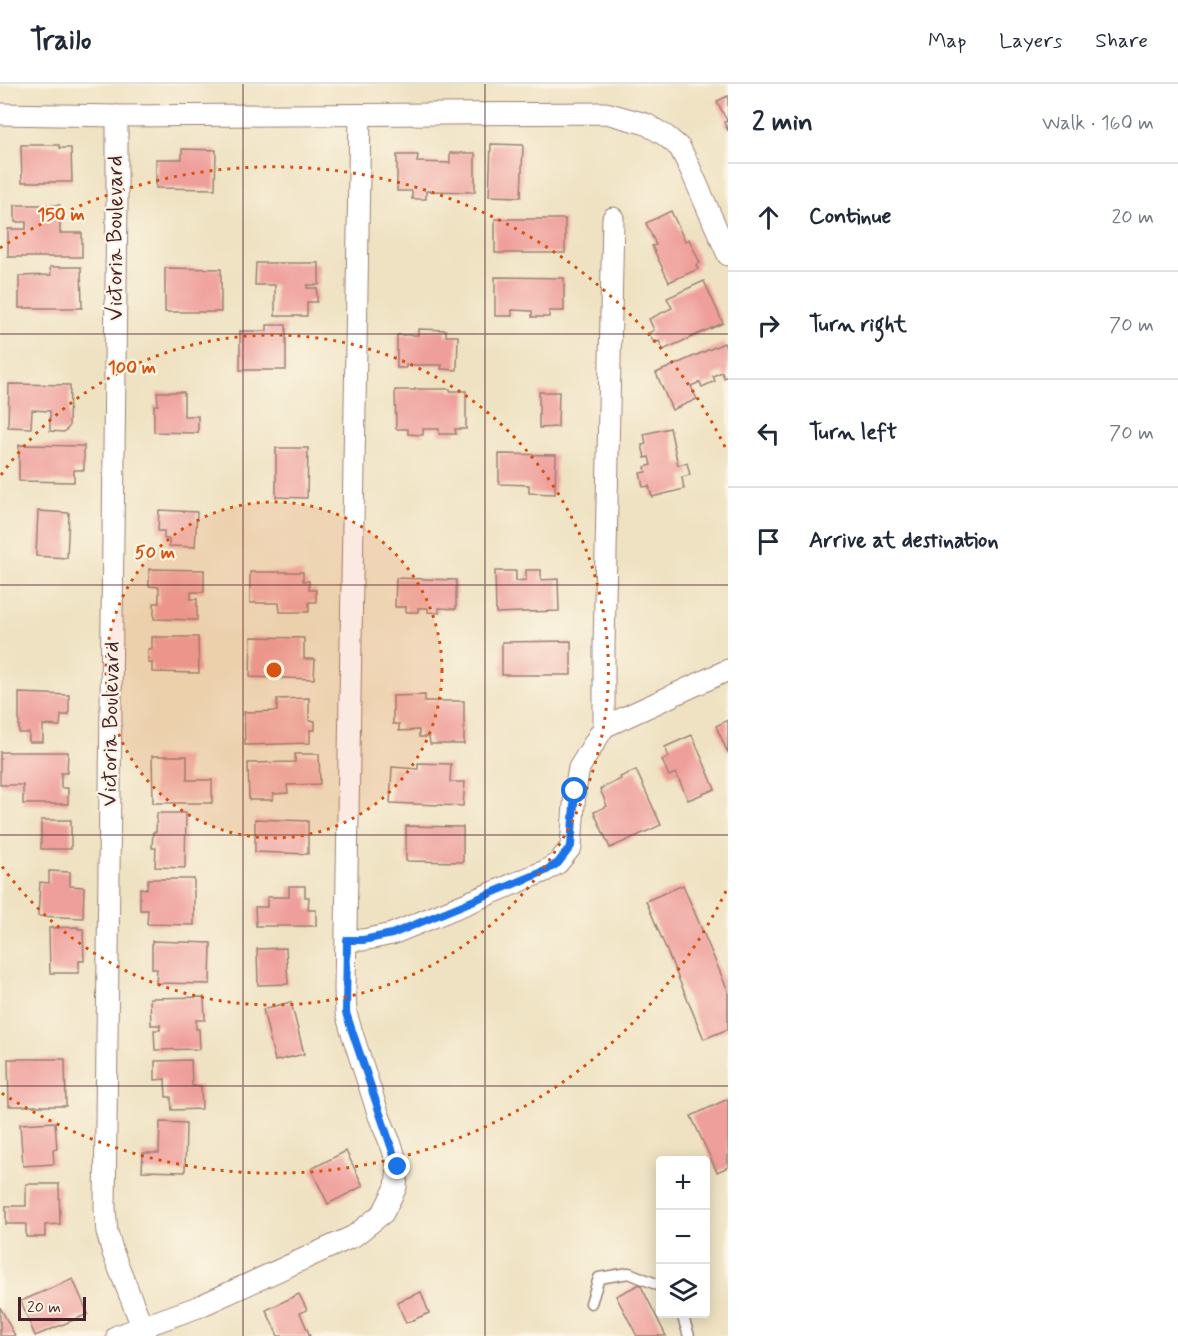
<!DOCTYPE html>
<html lang="en">
<head>
<meta charset="utf-8">
<style>
	body { margin:0; font-family:Mynerve,sans-serif; background:#f6f6f7; color:#1f2937 }
	.controls { position:absolute; right:18px; bottom:18px; display:grid; overflow:hidden; border-radius:6px; box-shadow:0 3px 15px #0003 }
	.controls button { width:54px; height:54px; display:grid; place-items:center; padding:0; border:0; border-bottom:2px solid #e0e1e3; background:#fff; color:#1f2937; font:30px sans-serif }
	.scale { position:absolute; left:18px; bottom:15px; width:68px; box-sizing:border-box; padding-left:6px; border:3px solid #4a1f2b; border-top:0; font-size:16px; line-height:21px; white-space:nowrap; color:#4a1f2b; -webkit-text-stroke:4px #fcf5e5; paint-order:stroke }
	.stop { position:absolute; width:18px; height:18px; margin:-14px; border:4px solid #1a73e8; border-radius:50%; background:#fff }
	.stop.end { background:#1a73e8; border-color:#fff; box-shadow:0 2px 6px #0008 }
	.list { margin:0; padding:0; list-style:none }
	h2 { display:flex; justify-content:space-between; align-items:center; height:78px; margin:0; padding:0 24px; font-size:26px }
	h2 small { font-size:20px; font-weight:400; color:#747a83 }
	.list li { display:grid; grid-template-columns:39px 1fr auto; gap:18px; align-items:center; box-sizing:border-box; height:108px; padding:0 24px; border-top:2px solid #e0e1e3 }
	.list b { display:block; font-size:22px; white-space:nowrap }
	.list em { font-size:20px; font-style:normal; color:#747a83 }
	.icon { flex:none; width:33px; height:33px; fill:none; stroke:currentColor; stroke-width:2; stroke-linecap:round; stroke-linejoin:round }
	.map { position:relative; flex:none; width:728px; height:1252px; overflow:hidden }
	header { display:flex; align-items:center; gap:36px; box-sizing:border-box; height:84px; padding:0 30px; background:#fff; border-bottom:2px solid #e0e1e3 }
	header strong { font-size:28px }
	nav { display:flex; gap:33px; margin-inline-start:auto; font-size:21px }
	main { display:flex }
	aside { flex:1; background:#fff }
	.map>svg:first-child { display:block }
</style>
</head>
<body>
<header>
<strong>Trailo</strong>
<nav><a>Map</a><a>Layers</a><a>Share</a></nav>
</header>
<main>
<div class="map">
<svg width="728" height="1252" viewBox="0 0 728 1252">
	<rect width="100%" height="100%" fill="#fcf5e5"/>
	<filter id="ink" filterUnits="userSpaceOnUse"><feTurbulence type="fractalNoise" baseFrequency=".0167" numOctaves="2"/><feDisplacementMap in="SourceGraphic" scale="12" xChannelSelector="R" yChannelSelector="G"/><feConvolveMatrix kernelMatrix="1 2 1 2 8 2 1 2 1" color-interpolation-filters="sRGB"/></filter>
	<filter id="wash" filterUnits="userSpaceOnUse"><feTurbulence type="fractalNoise" baseFrequency=".008" numOctaves="4" result="noise"/><feDisplacementMap in="SourceGraphic" scale="24" xChannelSelector="R" yChannelSelector="G"/><feGaussianBlur stdDeviation="1.35" result="paint"/><feColorMatrix in="noise" values="0 0 0 0 0 0 0 0 0 0 0 0 0 0 0 0 0 1.4 0 .05"/><feComposite in="paint" operator="in"/></filter>
	<g filter="url(#wash)">
		<rect width="100%" height="100%" fill="#efe2c2"/>
		<g id="blocks">
			<g fill="#ef9f9b">
				<polygon points="728,12 728,47 724,38 727,37 717,17"/>
				<polygon points="491,60 523,61 521,113 489,112"/>
				<polygon points="21,61 59,61 60,64 71,64 72,98 22,98"/>
				<polygon points="182,65 216,66 215,105 156,104 156,75 182,75"/>
				<polygon points="450,69 475,69 475,108 426,107 426,115 412,115 412,107 397,107 397,71 418,71 417,78 450,79"/>
				<polygon points="15,121 60,121 60,149 82,149 82,173 8,173 8,145 26,145 26,138 15,138"/>
				<polygon points="671,127 685,157 689,155 700,179 696,181 698,185 669,198 652,162 656,161 646,139"/>
				<rect x="495" y="135" width="70" height="34"/>
				<polygon points="256,179 319,179 319,201 307,201 307,204 317,204 317,218 307,218 307,232 275,232 275,201 255,201"/>
				<polygon points="50,183 81,183 82,224 19,224 19,192 51,191"/>
				<polygon points="165,184 221,185 221,228 165,228"/>
				<polygon points="495,193 564,194 564,227 549,227 549,233 532,233 532,227 512,226 512,232 495,232"/>
				<polygon points="704,197 723,239 663,266 659,257 654,259 649,249 654,246 649,235 672,224 667,214"/>
				<polygon points="267,241 286,241 286,286 240,286 240,247 267,247"/>
				<polygon points="418,245 446,246 446,252 458,252 457,286 441,285 442,281 406,281 406,284 397,284 397,251 418,251"/>
				<polygon points="724,259 728,268 728,292 724,294 722,288 713,292 715,297 702,303 700,298 691,302 697,315 672,326 656,289"/>
				<polygon points="9,300 70,301 69,343 64,348 50,347 50,327 32,326 31,344 8,343"/>
				<polygon points="415,305 450,305 450,307 466,307 466,345 455,345 456,350 439,350 439,345 423,345 423,351 408,350 408,345 396,345 395,306 415,306"/>
				<polygon points="157,308 184,308 184,332 198,332 198,349 154,348 154,321 158,321"/>
				<polygon points="539,308 559,308 558,343 539,344"/>
				<polygon points="670,344 678,381 687,379 690,391 682,393 684,405 652,413 649,402 643,403 640,389 646,388 645,383 651,381 649,373 645,374 642,361 646,360 644,350"/>
				<polygon points="19,361 84,362 84,386 74,386 74,398 19,397"/>
				<polygon points="276,364 308,364 307,414 276,413"/>
				<polygon points="499,370 556,371 555,410 529,409 529,401 499,400"/>
				<polygon points="159,426 197,428 195,463 169,462 169,455 164,455 164,447 158,447"/>
				<polygon points="38,427 69,429 67,474 36,472"/>
				<polygon points="149,485 204,486 204,508 191,508 191,515 197,515 197,536 154,535 154,519 159,519 159,503 149,502"/>
				<polygon points="526,486 541,486 541,496 558,495 559,527 496,529 495,487 516,487 516,497 526,496"/>
				<polygon points="250,488 303,488 303,497 309,497 309,506 316,506 316,518 309,518 309,528 280,528 279,519 250,519"/>
				<polygon points="396,494 456,496 456,525 439,524 439,529 428,528 428,524 418,524 418,528 406,528 406,523 395,523"/>
				<polygon points="152,553 198,553 199,589 152,588 152,579 148,579 148,565 152,565"/>
				<polygon points="251,553 304,554 304,575 315,575 314,595 250,593"/>
				<polygon points="571,557 571,591 502,591 502,558"/>
				<polygon points="19,609 69,611 69,631 61,631 60,642 43,641 43,658 29,658 29,649 19,649"/>
				<polygon points="425,611 425,617 464,617 464,660 430,660 429,653 419,653 419,646 399,647 399,640 393,640 393,612"/>
				<polygon points="309,614 309,637 315,637 315,646 310,646 310,659 245,661 244,628 277,627 277,615"/>
				<polygon points="728,636 728,669 716,642"/>
				<polygon points="692,651 715,705 688,716 676,689 669,692 662,676 669,673 665,663"/>
				<polygon points="0,668 68,668 67,689 61,689 61,704 68,704 68,720 23,720 23,701 0,701"/>
				<polygon points="295,670 319,670 320,700 287,701 288,709 273,710 273,716 249,716 248,679 295,678"/>
				<polygon points="152,672 187,672 187,696 212,696 212,719 153,719"/>
				<polygon points="418,679 451,680 450,698 465,698 463,722 390,719 392,683 418,685"/>
				<polygon points="636,686 661,741 610,764 594,728 607,722 600,705 621,695 620,693"/>
				<polygon points="157,729 186,729 185,784 155,783 156,764 152,764 153,748 156,748"/>
				<polygon points="255,735 308,737 308,770 255,768"/>
				<rect x="41" y="736" width="30" height="29"/>
				<polygon points="406,742 463,743 463,778 406,777"/>
				<polygon points="49,787 70,788 70,802 84,803 83,834 38,832 40,798 49,799"/>
				<polygon points="148,795 194,795 194,841 147,840 148,826 140,826 140,804 147,805"/>
				<polygon points="683,801 728,907 728,945 704,955 646,817"/>
				<polygon points="289,802 305,802 305,813 309,813 308,826 316,826 316,842 256,842 255,823 267,823 267,813 289,813"/>
				<polygon points="78,843 78,845 83,845 84,877 79,877 79,889 50,889 49,844"/>
				<polygon points="152,857 211,859 210,900 156,899 157,885 152,885"/>
				<polygon points="286,864 288,900 258,901 257,865"/>
				<polygon points="204,913 205,936 196,936 196,945 199,945 200,965 155,966 154,946 160,946 160,941 151,941 150,914"/>
				<polygon points="291,918 304,970 275,977 263,925"/>
				<polygon points="8,975 65,975 66,1022 9,1022"/>
				<polygon points="191,976 192,1002 201,1002 202,1025 172,1026 171,1013 166,1013 165,995 155,996 155,977"/>
				<polygon points="728,1015 728,1083 717,1088 691,1032"/>
				<polygon points="55,1038 57,1065 53,1066 54,1080 23,1082 20,1040"/>
				<polygon points="160,1038 186,1039 185,1088 142,1087 143,1069 159,1069"/>
				<polygon points="346,1067 363,1102 328,1120 311,1085"/>
				<polygon points="26,1100 59,1100 60,1140 45,1141 45,1153 26,1153 26,1140 6,1140 6,1122 26,1122"/>
				<polygon points="73,1195 88,1230 35,1252 21,1217"/>
				<polygon points="640,1200 666,1252 637,1252 616,1212"/>
				<polygon points="421,1208 429,1229 406,1239 397,1218"/>
				<polygon points="299,1210 307,1226 300,1229 310,1252 278,1252 266,1226"/>
				<polygon points="0,1223 15,1252 0,1252"/>
			</g>
		</g>
	</g>
	<g filter="url(#ink)">
		<use href="#blocks" fill-opacity="0" stroke="#9c8076" stroke-width="1.5"/>
		<g fill="none" stroke-linecap="round" stroke-linejoin="round">
			<g stroke="#9c8076" stroke-width="13">
				<g id="lane">
					<polyline points="591,1219 599,1194 629,1189 656,1200 660,1203"/>
					<polyline points="682,1230 689,1252"/>
				</g>
			</g>
			<g stroke="#9c8076" stroke-width="23">
				<g id="street">
					<polyline points="0,30 117,32 606,29 646,40 666,52 680,64 689,82 728,171"/>
					<polyline points="117,32 117,115 105,1125 107,1148 113,1169 146,1252"/>
					<polyline points="604,643 728,586"/>
					<polyline points="347,856 363,856 392,850 545,787 558,779 571,763 575,707 579,684 604,643 604,563 613,134"/>
					<polyline points="117,1252 198,1223 354,1152 383,1129 396,1103 398,1083 392,1063 379,1032 352,949 346,929 345,905 360,31"/>
				</g>
			</g>
			<use href="#lane" stroke="#fff" stroke-width="10"/>
			<use href="#street" stroke="#fff" stroke-width="21"/>
		</g>
	</g>
	<g fill="none" stroke-linecap="round" stroke-linejoin="round" filter="url(#ink)">
		<polyline stroke="#1a73e8" stroke-width="8" points="398,1083 346,929 347,856 363,856 392,850 545,787 558,779 571,762 575,707"/>
	</g>
	<path fill="none" stroke="#4a1f2b" stroke-width="1.5" stroke-opacity="0.55" d="M243,0V1252M485,0V1252M0,250H728M0,501H728M0,751H728M0,1002H728"/>
	<circle cx="274" cy="586" r="168" fill="#d8530f" fill-opacity=".12"/>
	<g fill="none" stroke="#d8530f" stroke-width="3" stroke-dasharray="3 6">
		<circle cx="274" cy="586" r="168"/>
		<path d="M1 391A335 335 0 1 1 1 781"/>
		<path d="M726 807A503 503 0 0 1 0 1008M0 164A503 503 0 0 1 726 365"/>
	</g>
	<g text-anchor="middle" dominant-baseline="central" stroke-width="4.5" stroke-linejoin="round" paint-order="stroke">
		<g font-size="22" fill="#4a1f2b" stroke="#fcf5e5">
			<text transform="translate(116 154) rotate(-90)">Victoria Boulevard</text>
			<text transform="translate(111 640) rotate(-89)">Victoria Boulevard</text>
		</g>
	</g>
	<circle cx="274" cy="586" r="9" fill="#d8530f" stroke="#fcf5e5" stroke-width="3"/>
	<g font-size="18" text-anchor="middle" font-weight="bold" fill="#d8530f" stroke="#fcf5e5" stroke-width="4.5" stroke-linejoin="round" paint-order="stroke">
		<text x="61" y="136">150 m</text>
		<text x="132" y="289">100 m</text>
		<text x="155" y="474">50 m</text>
	</g>
</svg>
<div class="controls">
<button>+</button>
<button>−</button>
<button><svg class="icon" aria-label="layers" viewBox="0 0 24 24"><path d="M12 4l9 5-9 5-9-5zM3 14l9 5 9-5"/></svg></button>
</div>
<div class="scale">20 m</div>
<div class="stop" style="left:575px;top:707px"></div>
<div class="stop end" style="left:398px;top:1083px"></div>
</div>
<aside>
<h2>2 min<small>Walk · 160 m</small></h2>
<ul class="list">
<li><svg class="icon" aria-label="ahead" viewBox="0 0 24 24"><path d="M12 20V5M6 11l6-6 6 6"/></svg><div><b>Continue</b></div><em>20 m</em></li>
<li><svg class="icon" aria-label="right" viewBox="0 0 24 24"><path d="M7 20v-9h11M14 6l5 5-5 5"/></svg><div><b>Turn right</b></div><em>70 m</em></li>
<li><svg class="icon" aria-label="left" viewBox="0 0 24 24"><path d="M17 20v-9H6M10 6l-5 5 5 5"/></svg><div><b>Turn left</b></div><em>70 m</em></li>
<li><svg class="icon" aria-label="arrive" viewBox="0 0 24 24"><path d="M6 21V4h12l-3 4 3 4H6"/></svg><div><b>Arrive at destination</b></div></li>
</ul>
</aside>
</main>
</body>
</html>
